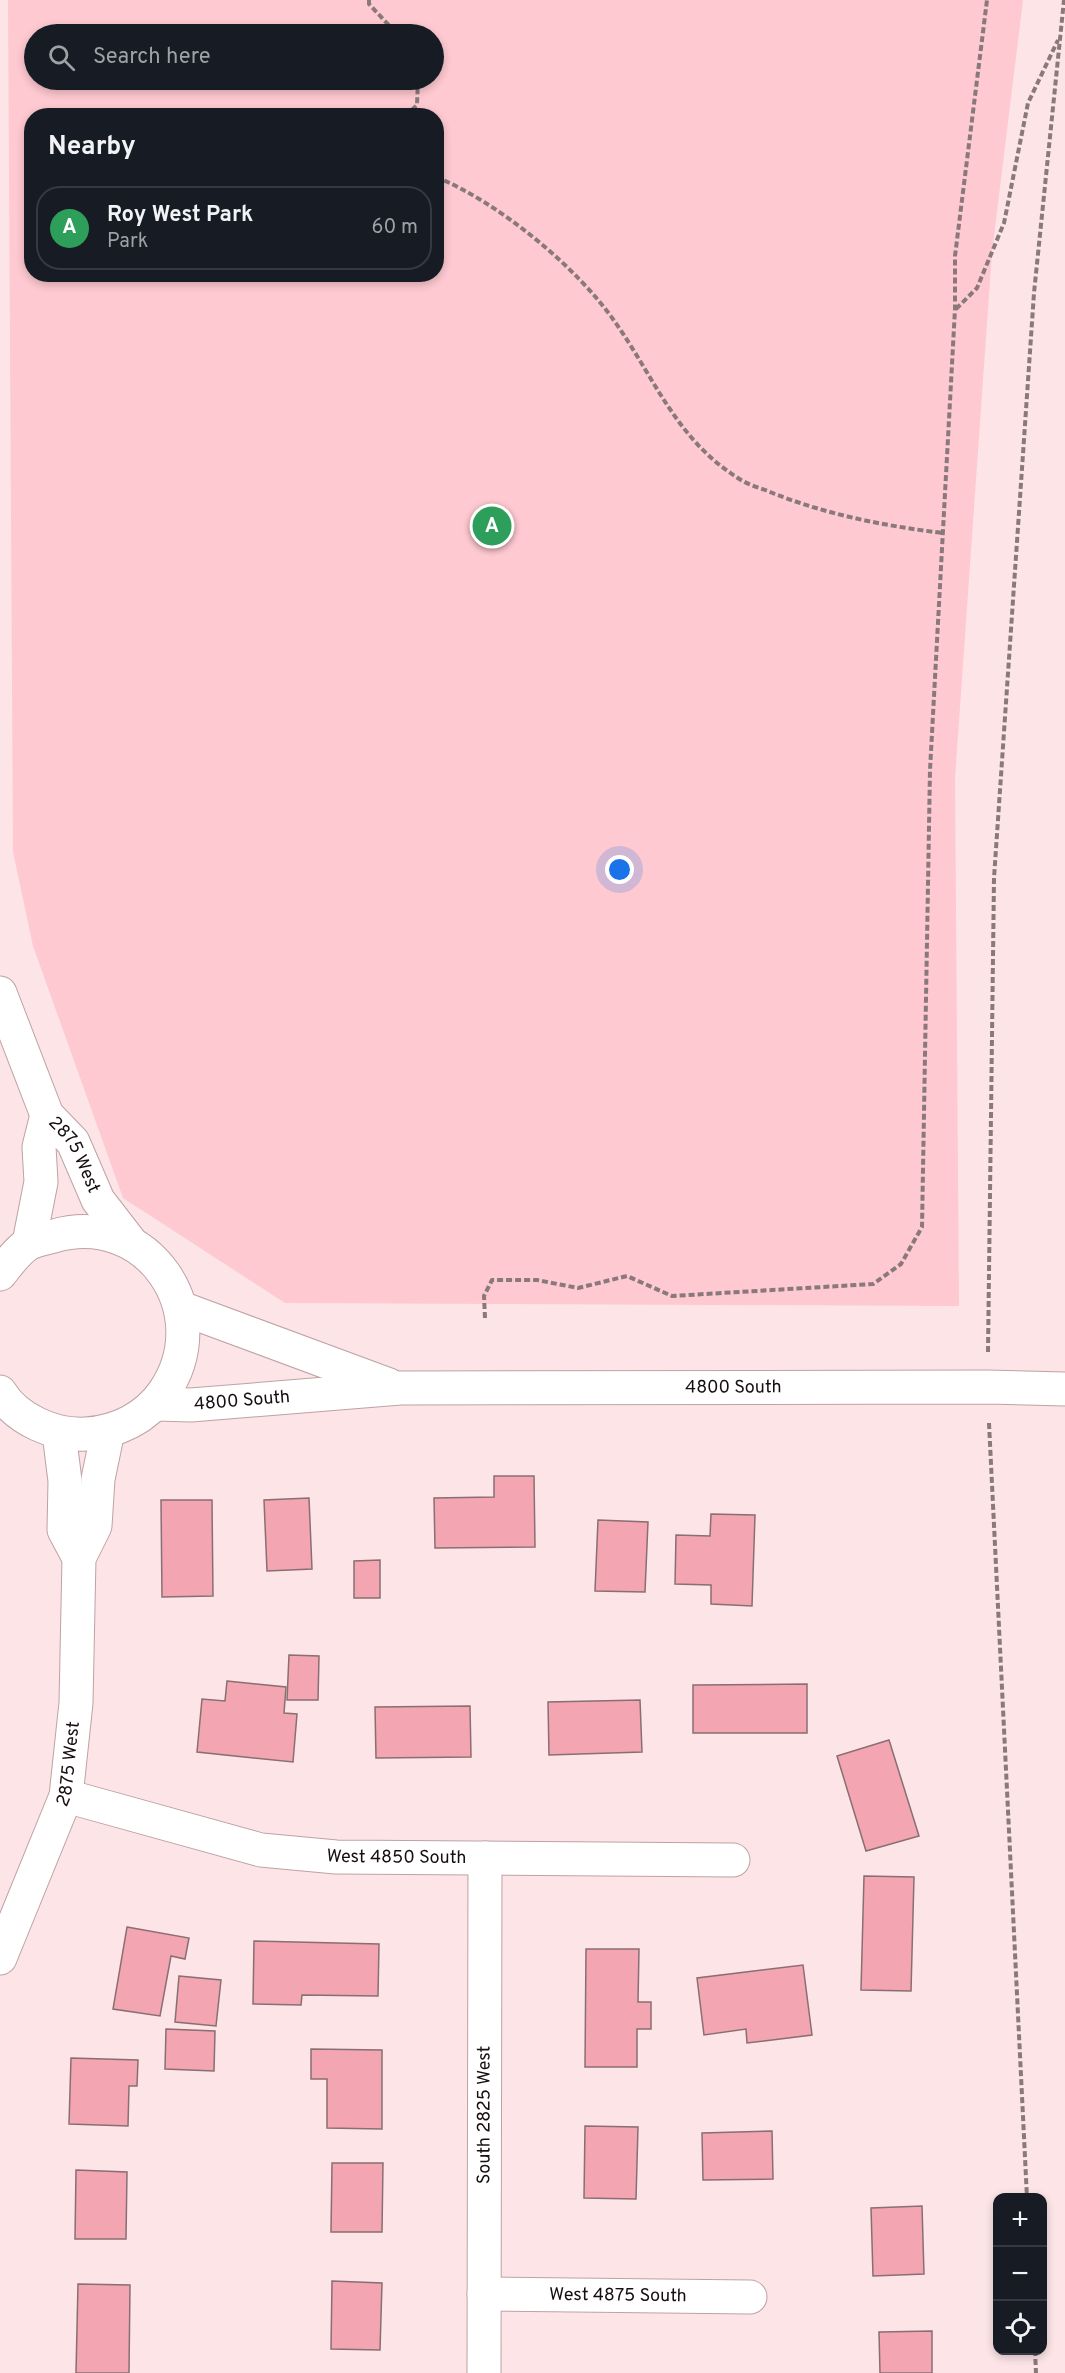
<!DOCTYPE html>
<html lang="en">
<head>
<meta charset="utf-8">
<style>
	body { margin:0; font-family:Overpass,sans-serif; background:#242831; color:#f1f3f6 }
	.controls { position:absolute; right:18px; bottom:18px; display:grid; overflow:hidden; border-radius:12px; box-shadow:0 3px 9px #0003 }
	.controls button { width:54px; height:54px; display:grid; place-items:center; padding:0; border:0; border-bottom:2px solid #363941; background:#171b24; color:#f1f3f6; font:30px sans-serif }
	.you { position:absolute; left:620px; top:870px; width:21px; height:21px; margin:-15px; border:4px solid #fff; border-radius:50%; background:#1a73e8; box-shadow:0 0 0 9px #1a73e833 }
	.badge { display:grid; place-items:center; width:39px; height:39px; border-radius:50%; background:#8c9099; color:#fff; font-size:20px; font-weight:700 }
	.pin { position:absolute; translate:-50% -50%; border:3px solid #fff; box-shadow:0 2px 6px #0006 }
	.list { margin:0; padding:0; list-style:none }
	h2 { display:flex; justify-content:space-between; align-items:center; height:78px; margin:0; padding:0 24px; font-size:26px }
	h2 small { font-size:20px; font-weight:400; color:#9ea1a6 }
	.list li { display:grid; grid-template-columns:39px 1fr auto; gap:18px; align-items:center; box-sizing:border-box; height:84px; margin:0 12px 12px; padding:0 12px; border:2px solid #363941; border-radius:24px }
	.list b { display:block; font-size:22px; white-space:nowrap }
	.list p { margin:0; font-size:20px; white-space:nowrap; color:#9ea1a6 }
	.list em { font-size:20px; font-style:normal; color:#9ea1a6 }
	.icon { flex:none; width:33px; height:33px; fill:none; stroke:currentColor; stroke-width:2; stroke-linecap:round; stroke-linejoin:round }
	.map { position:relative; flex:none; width:1065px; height:2373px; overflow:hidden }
	.search { position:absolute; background:#171b24; box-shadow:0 3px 9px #0003; left:24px; top:24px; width:420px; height:66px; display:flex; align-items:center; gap:15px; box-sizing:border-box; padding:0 21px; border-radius:33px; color:#9ea1a6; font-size:22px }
	.panel { position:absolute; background:#171b24; box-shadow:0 3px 9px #0003; left:24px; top:108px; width:420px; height:174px; border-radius:24px }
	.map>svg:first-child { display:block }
</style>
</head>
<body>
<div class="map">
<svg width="1065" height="2373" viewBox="0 0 1065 2373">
	<rect width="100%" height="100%" fill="#fce4e7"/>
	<path fill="#fec9d0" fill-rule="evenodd" d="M8,0H1023L992,252L955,778L959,1306L285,1303L123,1198L33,946L13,852ZM34,34H434V80H34ZM32,116H436V274H32Z"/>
	<g fill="#f3a5b1" stroke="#896f72" stroke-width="1.5">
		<polygon points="494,1476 534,1476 535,1547 435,1548 434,1498 494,1497"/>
		<polygon points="309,1498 312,1569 267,1571 264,1500"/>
		<polygon points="161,1500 212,1500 213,1596 162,1597"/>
		<polygon points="711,1514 755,1515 752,1606 711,1604 711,1585 675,1584 676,1535 710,1536"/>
		<polygon points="598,1520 648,1522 645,1592 595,1591"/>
		<polygon points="380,1560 380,1598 354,1598 354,1561"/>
		<polygon points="289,1655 319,1656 318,1700 287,1700"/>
		<polygon points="227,1681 286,1687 284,1713 297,1714 293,1762 197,1752 202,1699 225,1701"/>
		<polygon points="807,1684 807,1733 693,1733 693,1685"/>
		<polygon points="640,1700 642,1752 549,1755 548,1702"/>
		<polygon points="470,1706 471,1757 376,1758 375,1707"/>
		<polygon points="889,1740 919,1836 866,1851 837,1756"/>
		<polygon points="864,1876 914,1877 911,1991 861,1990"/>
		<polygon points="127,1927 189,1938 185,1959 171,1956 160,2016 113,2009"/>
		<polygon points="254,1941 379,1944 378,1996 302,1995 301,2005 253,2004"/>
		<polygon points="586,1949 639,1949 638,2002 651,2002 651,2029 637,2029 637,2067 585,2067"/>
		<polygon points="803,1965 812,2035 747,2043 746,2029 704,2035 697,1978"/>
		<polygon points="179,1976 221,1980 216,2026 175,2022"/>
		<polygon points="166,2029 215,2031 214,2071 165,2069"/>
		<polygon points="311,2049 382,2050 382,2129 327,2128 327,2079 311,2079"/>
		<polygon points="71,2058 138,2060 137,2086 129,2086 128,2126 69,2124"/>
		<polygon points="585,2126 638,2127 636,2199 584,2198"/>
		<polygon points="772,2131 773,2179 703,2180 702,2133"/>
		<polygon points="332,2163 383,2163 382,2232 331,2232"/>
		<polygon points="76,2170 127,2172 126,2239 75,2239"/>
		<polygon points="922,2206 924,2274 873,2276 871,2208"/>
		<polygon points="332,2281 382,2283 380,2350 331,2349"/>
		<polygon points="78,2284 130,2285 129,2373 76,2373"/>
		<polygon points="932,2331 932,2373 880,2373 879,2332"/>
	</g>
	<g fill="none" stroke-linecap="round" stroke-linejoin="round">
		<g stroke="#bea2a5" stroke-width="35">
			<g id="street">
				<polyline points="59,1433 65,1481 64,1530 79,1558"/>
				<path id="s1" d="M66,1796L261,1850L336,1857L733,1860"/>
				<path id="s2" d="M0,1958L66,1796L76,1703L79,1558L95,1526L98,1479L108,1431"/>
				<path id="s3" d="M484,2294L750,2297"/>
				<path id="s4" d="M484,2373L485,1858"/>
			</g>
		</g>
		<g stroke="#bea2a5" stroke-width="35">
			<g id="secondary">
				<path id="s5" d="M0,993L47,1115L73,1142L98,1200L132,1244"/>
				<polyline points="29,1243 41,1182 39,1147 47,1115"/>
				<path d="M0,1274C8,1264 17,1251 28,1244C35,1240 46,1238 54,1236C148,1209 218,1313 164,1392C146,1418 117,1432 86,1434C55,1436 17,1420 0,1392"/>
				<polyline points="181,1308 389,1385"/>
				<path id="s6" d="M156,1404L191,1405L400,1388L987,1387L1065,1389"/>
			</g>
		</g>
		<g stroke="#89797b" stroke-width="4" stroke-dasharray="6 3" stroke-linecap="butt">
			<polyline points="369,0 369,4 397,34"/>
			<polyline points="405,116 417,105 418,80"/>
			<path d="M436,177C498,202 577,267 615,322C656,380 676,440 741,480C751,486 764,489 775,494C829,515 885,526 943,533"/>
			<polyline points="956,309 977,288 1004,223 1028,103 1058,40"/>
			<polyline points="485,1318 484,1296 492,1280 537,1280 578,1288 627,1276 672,1296 873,1284 901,1264 922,1227 930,770 955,309 955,256 987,0"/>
			<polyline points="988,1352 994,878 1034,293 1064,0"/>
			<polyline points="989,1423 1027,2198"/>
			<polyline points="1035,2350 1036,2373"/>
		</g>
		<use href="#street" stroke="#fff" stroke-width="33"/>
		<use href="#secondary" stroke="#fff" stroke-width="33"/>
	</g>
	<g text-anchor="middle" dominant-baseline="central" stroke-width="6" stroke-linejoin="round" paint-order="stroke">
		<g font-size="18" fill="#170e0f" stroke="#fdf6f7">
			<text stroke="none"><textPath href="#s5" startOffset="180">2875 West</textPath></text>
			<text stroke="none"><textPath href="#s6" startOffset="578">4800 South</textPath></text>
			<text stroke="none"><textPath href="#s6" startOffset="86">4800 South</textPath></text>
			<text stroke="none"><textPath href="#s2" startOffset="207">2875 West</textPath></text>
			<text stroke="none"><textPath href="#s1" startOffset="338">West 4850 South</textPath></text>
			<text stroke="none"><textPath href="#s4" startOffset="258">South 2825 West</textPath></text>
			<text stroke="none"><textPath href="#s3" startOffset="134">West 4875 South</textPath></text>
		</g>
	</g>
</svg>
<div class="controls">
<button>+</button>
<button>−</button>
<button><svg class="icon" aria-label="locate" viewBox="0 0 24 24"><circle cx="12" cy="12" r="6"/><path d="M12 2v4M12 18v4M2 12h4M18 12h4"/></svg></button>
</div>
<div class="you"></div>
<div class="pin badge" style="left:492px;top:526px;background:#2e9e5b">A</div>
<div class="search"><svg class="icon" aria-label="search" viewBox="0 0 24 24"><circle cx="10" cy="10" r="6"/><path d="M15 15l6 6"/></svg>Search here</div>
<section class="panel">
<h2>Nearby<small></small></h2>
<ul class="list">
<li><span class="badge" style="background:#2e9e5b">A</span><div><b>Roy West Park</b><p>Park</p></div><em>60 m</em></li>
</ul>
</section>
</div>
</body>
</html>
